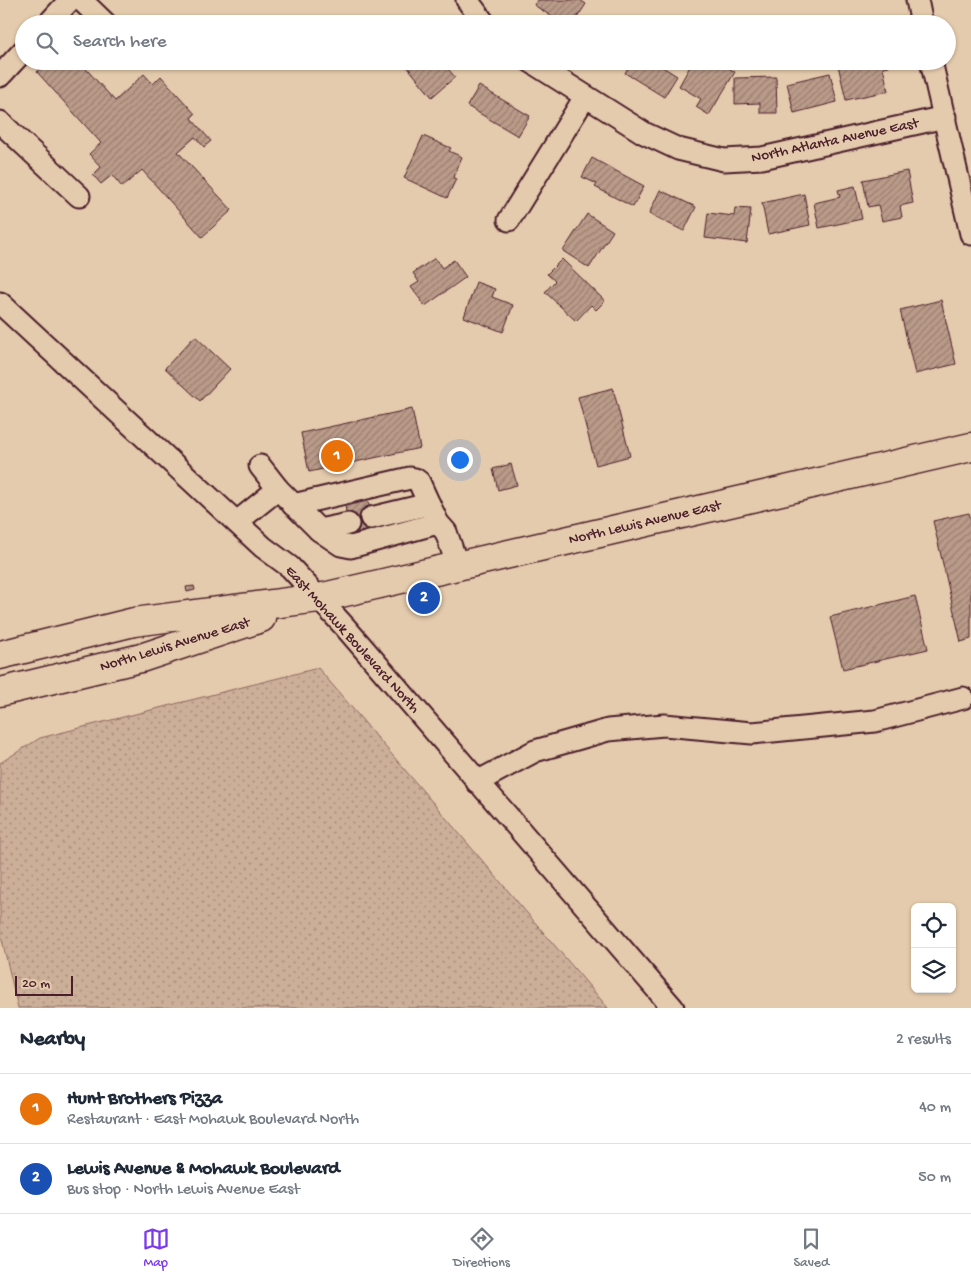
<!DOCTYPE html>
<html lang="en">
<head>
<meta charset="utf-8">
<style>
	body { margin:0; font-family:"Gochi Hand",sans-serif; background:#f6f6f7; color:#1f2937 }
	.controls { position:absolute; right:15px; bottom:15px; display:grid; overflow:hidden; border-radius:8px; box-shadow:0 1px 4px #0004 }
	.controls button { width:45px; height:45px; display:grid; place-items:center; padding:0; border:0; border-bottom:1px solid #e0e1e3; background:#fff; color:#1f2937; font:25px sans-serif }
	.scale { position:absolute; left:15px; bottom:12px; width:58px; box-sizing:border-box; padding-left:5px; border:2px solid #4a1f2b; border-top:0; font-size:14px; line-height:18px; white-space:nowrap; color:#4a1f2b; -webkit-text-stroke:4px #e5cbad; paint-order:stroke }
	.you { position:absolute; left:459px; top:459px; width:18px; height:18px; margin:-12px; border:4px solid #fff; border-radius:50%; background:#1a73e8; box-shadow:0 0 0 8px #1a73e833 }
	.badge { display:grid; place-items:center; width:32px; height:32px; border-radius:50%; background:#7c3aed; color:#fff; font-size:16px; font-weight:700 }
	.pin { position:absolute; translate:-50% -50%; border:2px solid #fff; box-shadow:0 1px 5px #0006 }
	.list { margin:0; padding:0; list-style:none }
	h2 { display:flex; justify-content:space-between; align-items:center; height:65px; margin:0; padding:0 20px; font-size:21px }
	h2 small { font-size:16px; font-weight:400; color:#747a83 }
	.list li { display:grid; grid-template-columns:32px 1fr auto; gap:15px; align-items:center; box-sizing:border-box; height:70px; padding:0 20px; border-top:1px solid #e0e1e3 }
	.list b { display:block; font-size:19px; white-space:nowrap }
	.list p { margin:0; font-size:16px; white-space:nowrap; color:#747a83 }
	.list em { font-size:16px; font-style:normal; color:#747a83 }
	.icon { flex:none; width:28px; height:28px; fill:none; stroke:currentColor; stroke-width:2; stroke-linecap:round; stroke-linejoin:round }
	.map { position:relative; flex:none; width:971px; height:1008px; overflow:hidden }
	.search { position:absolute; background:#fff; box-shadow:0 1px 4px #0004; left:15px; right:15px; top:15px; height:55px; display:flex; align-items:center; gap:12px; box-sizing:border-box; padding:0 18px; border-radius:28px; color:#747a83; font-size:19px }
	.sheet { height:205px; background:#fff }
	nav { display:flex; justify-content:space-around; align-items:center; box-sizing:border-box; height:70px; border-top:1px solid #e0e1e3; background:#fff; font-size:14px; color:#747a83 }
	nav a { display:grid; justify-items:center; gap:2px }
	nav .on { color:#7c3aed }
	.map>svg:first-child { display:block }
</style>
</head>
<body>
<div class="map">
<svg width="971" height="1008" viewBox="0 0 971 1008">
	<defs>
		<pattern id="grass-dots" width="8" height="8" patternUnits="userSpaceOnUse" patternTransform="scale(1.25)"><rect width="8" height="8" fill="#ccaf98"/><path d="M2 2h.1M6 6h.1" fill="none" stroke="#a88e7c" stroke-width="1.8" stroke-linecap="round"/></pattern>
		<pattern id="building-hatch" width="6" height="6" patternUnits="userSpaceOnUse" patternTransform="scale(1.25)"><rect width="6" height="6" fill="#ba9b89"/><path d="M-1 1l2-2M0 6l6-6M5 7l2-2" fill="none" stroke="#997e70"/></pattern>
	</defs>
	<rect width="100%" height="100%" fill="#e5cbad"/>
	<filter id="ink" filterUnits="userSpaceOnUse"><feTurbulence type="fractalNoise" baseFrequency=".02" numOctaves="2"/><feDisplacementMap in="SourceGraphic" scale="10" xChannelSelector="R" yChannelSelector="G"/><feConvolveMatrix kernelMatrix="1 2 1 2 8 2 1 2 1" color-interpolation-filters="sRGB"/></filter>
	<g filter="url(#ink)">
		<polygon fill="url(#grass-dots)" stroke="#8b6762" points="318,668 608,1008 18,1008 0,931 0,763 40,738"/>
		<g fill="url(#building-hatch)" stroke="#4a1f2b">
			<polygon points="537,0 580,0 586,4 573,24 550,24 554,18 534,5"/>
			<polygon points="49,61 79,61 115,101 144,74 153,84 161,76 195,114 191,118 211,141 204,147 195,137 178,152 232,210 202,237 142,170 122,187 112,175 101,184 93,175 101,167 89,154 101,143 37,72"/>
			<polygon points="408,61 441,61 455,77 432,97 405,64"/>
			<polygon points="632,61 653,61 677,76 664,97 625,73"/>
			<polygon points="693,61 717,61 735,72 709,115 696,107 701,99 679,86"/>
			<polygon points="850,61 888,61 889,66 883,67 888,91 846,100 838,65 850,63"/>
			<polygon points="830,73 837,102 794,113 787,83"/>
			<polygon points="776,77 777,113 760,113 760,103 735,104 735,78"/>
			<polygon points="479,86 530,116 518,136 467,106"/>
			<polygon points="423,136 451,148 449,151 462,157 453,178 456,179 447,198 404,178"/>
			<polygon points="592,158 644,186 633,207 595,187 597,184 582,177"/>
			<polygon points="907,171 913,203 900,206 902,217 882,221 878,205 868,207 863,180"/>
			<polygon points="855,186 862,219 819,228 814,203 840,197 838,190"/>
			<polygon points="660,190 696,207 684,231 649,214"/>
			<polygon points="804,194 810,225 768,234 762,203"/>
			<polygon points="735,208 751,209 747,243 705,238 708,213 734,216"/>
			<polygon points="587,214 613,231 589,268 563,251"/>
			<polygon points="435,258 442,268 454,260 466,277 425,306 411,287 419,282 413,273"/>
			<polygon points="562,259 605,301 596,310 591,305 576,321 545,292 555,281 547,274"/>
			<polygon points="476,282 495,289 492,297 513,305 503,332 464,317"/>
			<polygon points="941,300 956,364 915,374 900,310"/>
			<polygon points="195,336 230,369 200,401 165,368"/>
			<polygon points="613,388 630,456 596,465 578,397"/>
			<polygon points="412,409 420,448 309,472 301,433"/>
			<polygon points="511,464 517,485 498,490 493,469"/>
			<polygon points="368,501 375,533 351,538 345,506"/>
			<polygon points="969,513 971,520 971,639 961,642 933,521"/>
			<polygon points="194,586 195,590 187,592 186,587"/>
			<polygon points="915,596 928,649 843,669 830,617"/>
			<polygon points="430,604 431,608 424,610 423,606"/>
		</g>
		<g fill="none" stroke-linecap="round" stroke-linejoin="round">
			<g stroke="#4a1f2b" stroke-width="25">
				<g id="minor">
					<polyline points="81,0 106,24"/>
					<polyline points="467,0 485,24"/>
					<polyline points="917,0 922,24"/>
					<polyline points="48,24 70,0"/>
					<polyline points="530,61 644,133 678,149 724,160 762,158 945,117"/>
					<polyline points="931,61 971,234"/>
					<polyline points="0,76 24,50"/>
					<polyline points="0,122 79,196"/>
					<polyline points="509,220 585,97"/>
					<polyline points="0,303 263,547 290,567 345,627 673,1008"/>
					<polyline points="278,489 319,530 348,524"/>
					<polyline points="293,505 410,478 415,479 419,482 429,504"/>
					<polyline points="371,518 429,504 438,523 446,532 458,567"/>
					<polyline points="237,522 278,489 260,466"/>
					<polyline points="319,530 341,545 351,547 438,523"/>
					<polyline points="477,782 535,751 608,730 664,725 752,733 875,721 963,698"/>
				</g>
			</g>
			<g stroke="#4a1f2b" stroke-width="31">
				<g id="major">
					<polyline points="0,655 134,622 319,598 971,447"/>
					<polyline points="0,692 141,658 261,618"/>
				</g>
			</g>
			<use href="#minor" stroke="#e5cbad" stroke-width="21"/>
			<use href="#major" stroke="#e5cbad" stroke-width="28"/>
		</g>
	</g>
	<g text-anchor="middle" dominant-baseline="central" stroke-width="4.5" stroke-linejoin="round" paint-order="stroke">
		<g font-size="15" fill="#4a1f2b" stroke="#e5cbad">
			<text transform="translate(835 141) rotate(-12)">North Atlanta Avenue East</text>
			<text transform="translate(645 523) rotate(-13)">North Lewis Avenue East</text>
			<text transform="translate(352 640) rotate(48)">East Mohawk Boulevard North</text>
			<text transform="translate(175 645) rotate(-17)">North Lewis Avenue East</text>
		</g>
	</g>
</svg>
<div class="controls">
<button><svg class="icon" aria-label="locate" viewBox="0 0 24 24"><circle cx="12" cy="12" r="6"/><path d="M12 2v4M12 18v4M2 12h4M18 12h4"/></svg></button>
<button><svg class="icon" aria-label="layers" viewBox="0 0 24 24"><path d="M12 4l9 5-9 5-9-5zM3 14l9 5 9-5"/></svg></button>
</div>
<div class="scale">20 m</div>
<div class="you"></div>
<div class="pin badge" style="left:337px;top:456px;background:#e8710a">1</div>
<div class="pin badge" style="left:424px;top:598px;background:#1a4fb4">2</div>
<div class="search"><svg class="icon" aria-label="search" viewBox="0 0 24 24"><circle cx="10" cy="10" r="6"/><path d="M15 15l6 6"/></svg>Search here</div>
</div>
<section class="sheet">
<h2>Nearby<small>2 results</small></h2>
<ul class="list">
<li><span class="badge" style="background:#e8710a">1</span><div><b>Hunt Brothers Pizza</b><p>Restaurant · East Mohawk Boulevard North</p></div><em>40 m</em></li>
<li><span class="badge" style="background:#1a4fb4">2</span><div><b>Lewis Avenue &amp; Mohawk Boulevard</b><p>Bus stop · North Lewis Avenue East</p></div><em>50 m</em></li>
</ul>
</section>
<nav>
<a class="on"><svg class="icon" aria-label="map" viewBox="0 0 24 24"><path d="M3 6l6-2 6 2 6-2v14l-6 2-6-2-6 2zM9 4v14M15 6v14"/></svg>Map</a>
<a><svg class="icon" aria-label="directions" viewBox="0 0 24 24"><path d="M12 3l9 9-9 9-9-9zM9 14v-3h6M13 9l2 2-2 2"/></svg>Directions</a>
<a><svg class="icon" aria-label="saved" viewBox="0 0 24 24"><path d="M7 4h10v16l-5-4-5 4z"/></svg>Saved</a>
</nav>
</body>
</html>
